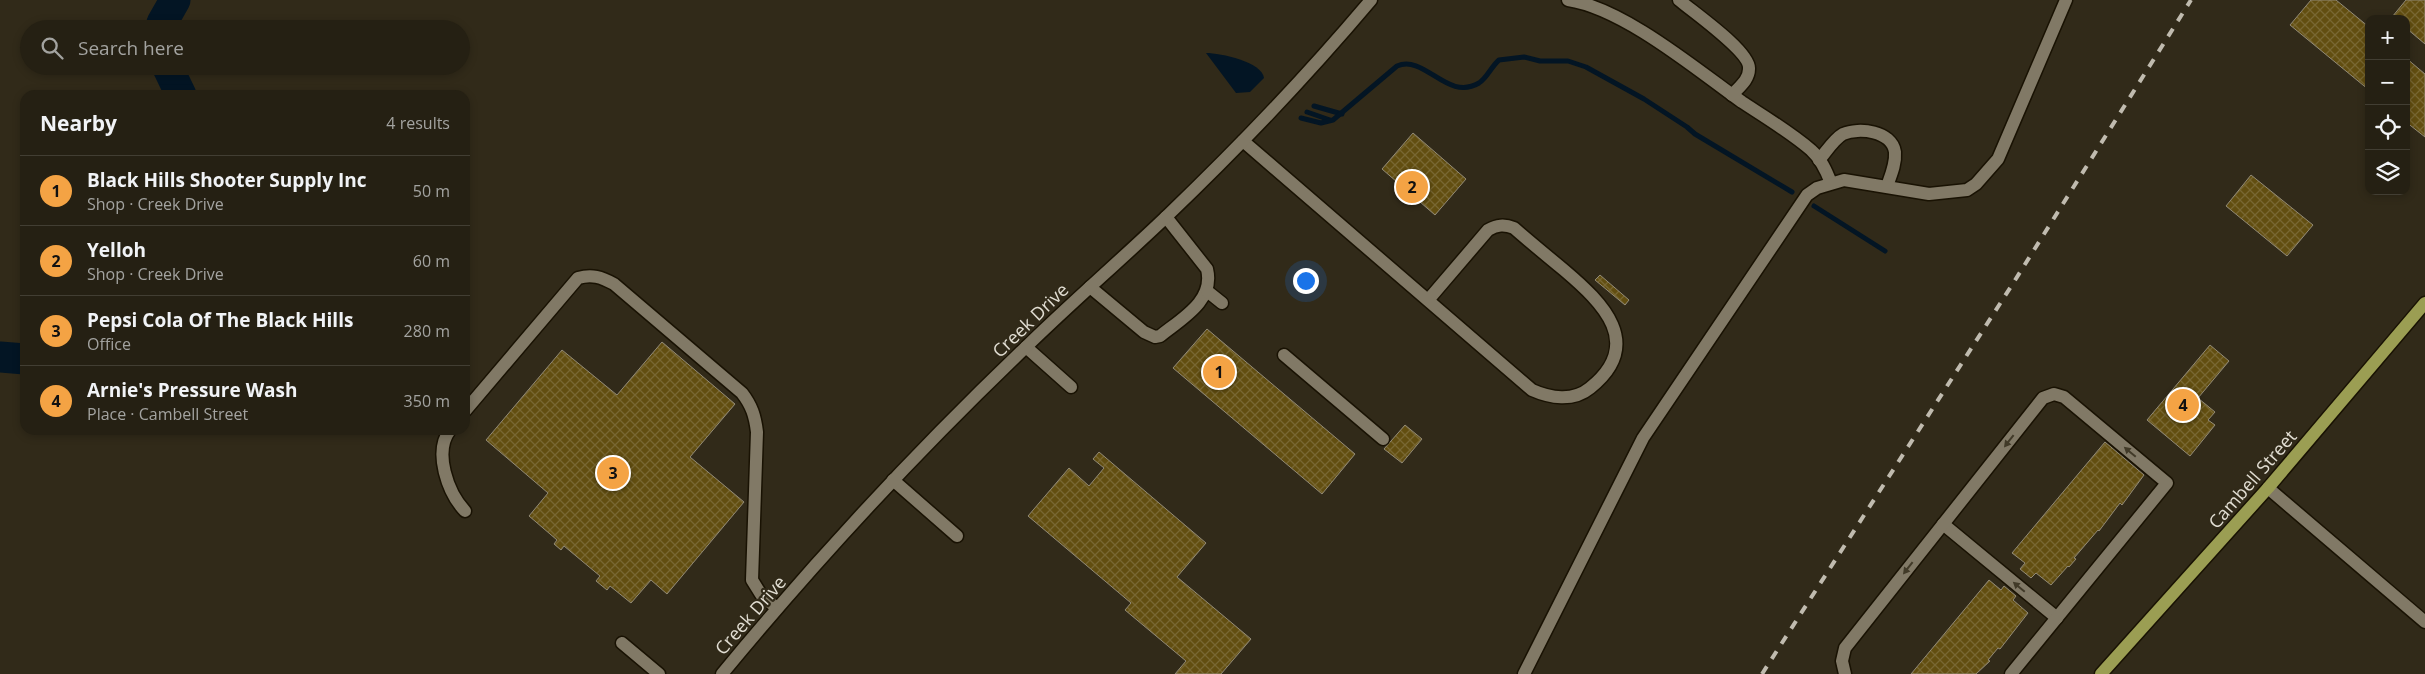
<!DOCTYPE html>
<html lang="en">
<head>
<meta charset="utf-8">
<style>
	body { margin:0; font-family:"Open Sans",sans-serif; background:#2d281c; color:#f1f3f6 }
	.controls { position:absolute; right:15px; top:15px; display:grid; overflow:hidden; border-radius:10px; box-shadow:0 2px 8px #0003 }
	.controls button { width:45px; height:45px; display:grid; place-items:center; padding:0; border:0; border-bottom:1px solid #423e33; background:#252013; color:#f1f3f6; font:25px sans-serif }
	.you { position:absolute; left:1305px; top:280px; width:18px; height:18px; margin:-12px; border:4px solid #fff; border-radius:50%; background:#1a73e8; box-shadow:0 0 0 8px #1a73e833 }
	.badge { display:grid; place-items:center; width:32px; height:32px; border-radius:50%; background:#f4a344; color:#111; font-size:16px; font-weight:700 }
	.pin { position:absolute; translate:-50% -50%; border:2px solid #fff; box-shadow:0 1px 5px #0006 }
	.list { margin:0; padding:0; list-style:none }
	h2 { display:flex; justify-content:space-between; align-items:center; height:65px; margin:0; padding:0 20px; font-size:21px }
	h2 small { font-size:16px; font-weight:400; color:#a3a3a0 }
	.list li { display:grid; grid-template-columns:32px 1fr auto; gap:15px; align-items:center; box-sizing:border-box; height:70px; padding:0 20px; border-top:1px solid #423e33 }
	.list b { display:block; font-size:19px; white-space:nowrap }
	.list p { margin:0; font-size:16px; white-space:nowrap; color:#a3a3a0 }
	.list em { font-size:16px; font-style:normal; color:#a3a3a0 }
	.icon { flex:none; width:28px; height:28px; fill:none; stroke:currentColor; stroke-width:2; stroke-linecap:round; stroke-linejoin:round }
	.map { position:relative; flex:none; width:2425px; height:674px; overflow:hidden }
	.search { position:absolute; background:#252013; box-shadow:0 2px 8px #0003; left:20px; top:20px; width:450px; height:55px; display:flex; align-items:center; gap:12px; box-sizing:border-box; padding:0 18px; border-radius:28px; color:#a3a3a0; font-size:19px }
	.panel { position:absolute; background:#252013; box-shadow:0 2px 8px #0003; left:20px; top:90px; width:450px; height:345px; border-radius:15px }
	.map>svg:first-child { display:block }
</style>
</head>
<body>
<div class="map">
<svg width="2425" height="674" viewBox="0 0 2425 674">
	<defs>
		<pattern id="building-cross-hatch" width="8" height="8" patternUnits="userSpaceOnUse" patternTransform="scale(1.25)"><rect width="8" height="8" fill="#624e10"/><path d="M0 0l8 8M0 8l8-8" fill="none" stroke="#786732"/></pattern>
	</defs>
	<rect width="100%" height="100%" fill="#312a19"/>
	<path fill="#031524" d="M1206,53C1221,53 1262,62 1264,78L1250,92L1236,93Z"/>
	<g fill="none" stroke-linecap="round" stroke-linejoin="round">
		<g stroke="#031524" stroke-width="5">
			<polyline points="1314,106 1342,114"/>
			<polyline points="1307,112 1330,120"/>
			<path d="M1301,118L1321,123L1333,120L1397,66C1425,54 1447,102 1479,83C1487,78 1491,67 1499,60L1524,57L1540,61H1568L1586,67L1644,99L1687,127L1695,134L1792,192"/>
			<polyline points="1814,206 1885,251"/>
		</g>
		<g stroke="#031524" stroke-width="31">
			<polyline points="163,29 162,23 175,0"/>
			<polyline points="167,66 181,95"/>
			<polyline points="0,357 25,359"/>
		</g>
	</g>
	<g fill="url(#building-cross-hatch)" stroke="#928a76">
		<polygon points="2311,0 2336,0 2369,27 2369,90 2290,25"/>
		<polygon points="2406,0 2425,0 2425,44 2406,28 2406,19 2392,17"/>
		<polygon points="2406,58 2425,74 2425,137 2406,122"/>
		<polygon points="1413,133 1466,179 1435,215 1382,169"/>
		<polygon points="2251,175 2313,225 2287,256 2226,206"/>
		<polygon points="1600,275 1629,300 1625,305 1595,280"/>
		<polygon points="1207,329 1355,454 1322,494 1173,368"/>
		<polygon points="662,342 735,404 690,457 744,502 667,594 651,580 631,603 610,586 607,590 596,581 600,576 564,546 561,550 554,544 557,540 529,516 548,493 486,440 562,350 617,395"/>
		<polygon points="2210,345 2229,361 2198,398 2215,412 2208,420 2215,425 2190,456 2147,420"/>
		<polygon points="1405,425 1422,439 1402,463 1384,449"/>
		<polygon points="2105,442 2144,475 2122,505 2120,503 2099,531 2098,530 2074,558 2076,559 2069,567 2068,566 2051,585 2036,573 2031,578 2020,569 2025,563 2012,553"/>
		<polygon points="1099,452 1206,543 1177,577 1251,639 1221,674 1175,674 1186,661 1125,610 1131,603 1028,516 1069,468 1089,486 1104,468 1093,459"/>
		<polygon points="1989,580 2001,590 2004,586 2016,596 2013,600 2028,613 2000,649 1998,648 1988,660 1990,661 1976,674 1911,674"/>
	</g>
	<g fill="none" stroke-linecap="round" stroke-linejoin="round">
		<g stroke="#191203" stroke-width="15">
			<g id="minor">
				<path d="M1568,0C1623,8 1696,69 1742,102C1765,117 1790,132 1811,150C1821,159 1826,170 1831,183"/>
				<path d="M1679,0C1693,12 1751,52 1749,69C1749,80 1739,87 1732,95"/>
				<path d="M1243,141L1532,390C1550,398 1573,402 1590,388C1645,344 1603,303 1564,270C1547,256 1530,242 1514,228C1504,224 1497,225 1488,230L1429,299"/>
				<path d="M1819,160C1826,152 1834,139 1843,134C1859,127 1892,131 1895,152C1896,164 1891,175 1887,186"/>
				<path d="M1090,287L1144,332L1155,337L1160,336C1181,319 1215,301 1207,269L1166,217"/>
				<polyline points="1207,291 1222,303"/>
				<polyline points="1026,347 1071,387"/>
				<polyline points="1284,355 1383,439"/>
				<path d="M465,411L578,278C592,274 601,277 614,284L742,393C752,406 755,416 757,432L752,580L762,596L777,608"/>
				<path d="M450,430C433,452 448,493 465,511"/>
				<polyline points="893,480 957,536"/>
				<polyline points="2268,488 2425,622"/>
				<polyline points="1943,524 2057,618"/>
				<polyline points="622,643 659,674"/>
				<path d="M722,674C817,559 918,450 1026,347C1072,302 1121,260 1167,216C1239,147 1307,76 1371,0"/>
				<polyline points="1524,674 1643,438 1807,195 1817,188 1844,180 1929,194 1967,190 1976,184 1998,159 2066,0"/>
				<polyline points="1845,674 1842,661 1845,648 2043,398 2054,394 2064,397 2167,483 2011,674"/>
			</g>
		</g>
		<g stroke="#191203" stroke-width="15">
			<polyline id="major" points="2101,674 2268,488 2425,303"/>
		</g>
		<use href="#minor" stroke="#817966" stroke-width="12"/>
		<use href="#major" stroke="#9b9e53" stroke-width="12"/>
		<polyline stroke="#c0bbaf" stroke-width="4" stroke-dasharray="9 9" stroke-linecap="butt" points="1762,674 2012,285 2191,0"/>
	</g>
	<defs><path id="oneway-solid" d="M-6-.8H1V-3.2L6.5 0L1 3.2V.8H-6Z" transform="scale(1.25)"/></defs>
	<g fill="#413a28">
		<use href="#oneway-solid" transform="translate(2009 441) rotate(128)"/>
		<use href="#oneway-solid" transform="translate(2130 452) rotate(-140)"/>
		<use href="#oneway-solid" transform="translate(1908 568) rotate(128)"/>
		<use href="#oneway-solid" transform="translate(2019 587) rotate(-140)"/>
	</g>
	<g text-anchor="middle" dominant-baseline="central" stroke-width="4.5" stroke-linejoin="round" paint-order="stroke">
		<g font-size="18" fill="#e2ded3" stroke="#312a19">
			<text transform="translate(1030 320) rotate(-44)">Creek Drive</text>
			<text transform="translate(2252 479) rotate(-49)">Cambell Street</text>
			<text transform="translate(750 615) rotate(-49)">Creek Drive</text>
		</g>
	</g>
</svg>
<div class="controls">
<button>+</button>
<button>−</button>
<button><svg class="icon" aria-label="locate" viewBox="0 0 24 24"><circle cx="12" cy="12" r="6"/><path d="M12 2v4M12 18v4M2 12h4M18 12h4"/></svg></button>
<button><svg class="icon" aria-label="layers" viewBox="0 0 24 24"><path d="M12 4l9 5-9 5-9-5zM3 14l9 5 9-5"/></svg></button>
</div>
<div class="you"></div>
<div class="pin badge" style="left:1219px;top:372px">1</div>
<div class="pin badge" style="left:1412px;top:187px">2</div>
<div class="pin badge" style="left:613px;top:473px">3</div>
<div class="pin badge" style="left:2183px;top:405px">4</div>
<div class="search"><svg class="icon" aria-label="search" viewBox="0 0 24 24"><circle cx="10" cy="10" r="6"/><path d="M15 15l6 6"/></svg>Search here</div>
<section class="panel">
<h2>Nearby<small>4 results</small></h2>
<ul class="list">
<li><span class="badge">1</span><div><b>Black Hills Shooter Supply Inc</b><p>Shop · Creek Drive</p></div><em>50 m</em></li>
<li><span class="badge">2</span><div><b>Yelloh</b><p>Shop · Creek Drive</p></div><em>60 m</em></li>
<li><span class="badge">3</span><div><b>Pepsi Cola Of The Black Hills</b><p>Office</p></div><em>280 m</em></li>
<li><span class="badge">4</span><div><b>Arnie's Pressure Wash</b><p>Place · Cambell Street</p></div><em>350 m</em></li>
</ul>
</section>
</div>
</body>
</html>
